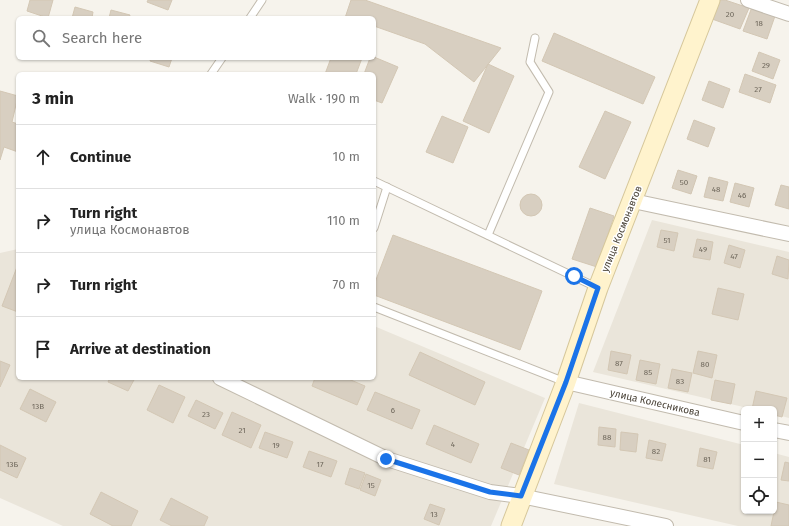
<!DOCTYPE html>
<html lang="en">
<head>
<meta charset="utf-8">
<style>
	body { margin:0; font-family:"Fira Sans",sans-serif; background:#f6f6f6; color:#222 }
	.controls { position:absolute; right:12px; bottom:12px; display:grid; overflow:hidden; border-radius:6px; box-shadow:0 1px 3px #0004 }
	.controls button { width:36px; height:36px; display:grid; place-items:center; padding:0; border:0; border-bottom:1px solid #e0e0e0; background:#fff; color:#222; font:20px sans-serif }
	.stop { position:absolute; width:12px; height:12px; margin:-9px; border:3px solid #1a73e8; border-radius:50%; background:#fff }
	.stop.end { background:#1a73e8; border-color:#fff; box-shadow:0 1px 4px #0008 }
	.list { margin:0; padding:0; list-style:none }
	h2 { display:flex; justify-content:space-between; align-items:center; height:52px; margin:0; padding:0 16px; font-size:17px }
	h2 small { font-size:13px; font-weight:400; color:#767676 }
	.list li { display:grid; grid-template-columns:26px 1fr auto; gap:12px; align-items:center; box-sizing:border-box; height:64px; padding:0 16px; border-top:1px solid #e0e0e0 }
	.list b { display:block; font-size:15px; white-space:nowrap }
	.list p { margin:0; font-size:13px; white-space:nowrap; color:#767676 }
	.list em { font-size:13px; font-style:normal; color:#767676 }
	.icon { flex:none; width:22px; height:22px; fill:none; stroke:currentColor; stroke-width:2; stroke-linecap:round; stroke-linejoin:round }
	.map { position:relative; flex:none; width:789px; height:526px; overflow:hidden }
	.search { position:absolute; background:#fff; box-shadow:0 1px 3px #0004; left:16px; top:16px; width:360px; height:44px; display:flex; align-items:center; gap:10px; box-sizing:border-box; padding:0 14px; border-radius:6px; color:#767676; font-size:15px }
	.panel { position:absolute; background:#fff; box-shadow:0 1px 3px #0004; left:16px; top:72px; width:360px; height:308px; border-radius:6px }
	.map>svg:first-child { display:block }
</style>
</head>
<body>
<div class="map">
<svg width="789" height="526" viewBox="0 0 789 526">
	<rect width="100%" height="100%" fill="#f6f3ec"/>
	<g fill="#eae5da">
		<polygon points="652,220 789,252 789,418 774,414 774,409 752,409 593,372"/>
		<polygon points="18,249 18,378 374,378 374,326 545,398 491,526 63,526 0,498 0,253"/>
		<polygon points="579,403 744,445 744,511 774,511 774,453 789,457 789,526 738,526 554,484"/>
	</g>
	<g fill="#d8cfc1" stroke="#d3c7b4">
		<polygon points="30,0 53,0 48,18 27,11"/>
		<polygon points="148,0 172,0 168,10 147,2"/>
		<polygon points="351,0 365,0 501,48 474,82 425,44 374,26 374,18 345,18"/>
		<polygon points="720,0 725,0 749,8 740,29 712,19"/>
		<polygon points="75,7 93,12 92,18 72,18"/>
		<polygon points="752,7 775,16 767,39 743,31"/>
		<polygon points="111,10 130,15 129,18 109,18"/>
		<polygon points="554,33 655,77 643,104 542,61"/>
		<polygon points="759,52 780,60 773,79 752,71"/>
		<polygon points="374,57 398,67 382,103 374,100 374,74 364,74 370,58"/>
		<polygon points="151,58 172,58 169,67 150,61"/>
		<polygon points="331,58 362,58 356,74 325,74"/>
		<polygon points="488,64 514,76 489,133 463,121"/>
		<polygon points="745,74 776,85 770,103 739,92"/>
		<polygon points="709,81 730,89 723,108 702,100"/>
		<polygon points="0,91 18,96 12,122 18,124 18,152 4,147 0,160"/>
		<polygon points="605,111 631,122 605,179 579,167"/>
		<polygon points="442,116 468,127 453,163 426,152"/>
		<polygon points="694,120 715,128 708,147 687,139"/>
		<polygon points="678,170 697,176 691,194 672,188"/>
		<polygon points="709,177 728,182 723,201 704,197"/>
		<polygon points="735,183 754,188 749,207 730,202"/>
		<polygon points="781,185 789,187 789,209 775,205"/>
		<circle cx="531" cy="205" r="11"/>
		<polygon points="590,208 614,216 597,267 572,259"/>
		<polygon points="661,230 678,233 674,251 657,247"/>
		<polygon points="393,235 542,291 520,350 374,295 374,285"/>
		<polygon points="697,239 713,242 710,260 693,257"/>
		<polygon points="729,245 745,250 740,268 724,263"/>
		<polygon points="777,256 789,260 788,279 772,274"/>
		<polygon points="17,267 18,268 18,312 2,306"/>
		<polygon points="718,288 744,294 738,320 712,314"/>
		<polygon points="611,351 631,355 627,374 608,370"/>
		<polygon points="698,351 717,355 712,378 693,373"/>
		<polygon points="420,352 485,382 475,405 409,375"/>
		<polygon points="640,360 660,364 656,384 636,380"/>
		<polygon points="0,361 10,365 0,387"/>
		<polygon points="672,369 692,373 688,392 668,388"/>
		<polygon points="110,378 135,378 128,391 108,382"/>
		<polygon points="315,378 346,378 365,386 357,405 312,386"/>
		<polygon points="715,380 735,384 731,404 711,400"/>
		<polygon points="159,385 185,397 173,423 147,410"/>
		<polygon points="30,389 56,402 46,422 20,409"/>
		<polygon points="756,391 787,398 782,417 774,415 774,409 752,409"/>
		<polygon points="375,392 420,410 412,429 367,410"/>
		<polygon points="196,400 223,413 215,429 188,416"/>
		<polygon points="232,412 261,425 251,448 222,435"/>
		<polygon points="434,425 479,444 471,463 426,444"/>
		<polygon points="599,427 616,429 615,447 598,445"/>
		<polygon points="265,432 293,442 287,458 259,448"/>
		<polygon points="621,432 638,434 636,452 620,450"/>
		<polygon points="649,440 666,444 662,461 646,458"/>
		<polygon points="511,443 529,450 519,475 501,468"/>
		<polygon points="0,445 26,458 17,478 0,470"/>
		<polygon points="700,448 717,452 713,469 697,466"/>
		<polygon points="309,451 337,461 331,477 303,467"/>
		<polygon points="785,462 789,463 789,481 781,480"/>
		<polygon points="350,468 365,473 359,489 345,484"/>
		<polygon points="366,474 381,480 375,496 360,490"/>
		<polygon points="101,492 138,511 131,526 113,526 90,514"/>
		<polygon points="171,498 208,517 204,526 172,526 160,520"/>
		<polygon points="776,502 789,505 789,526 771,526"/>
		<polygon points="430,504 445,509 439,525 424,519"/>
	</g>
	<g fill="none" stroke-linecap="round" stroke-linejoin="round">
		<g stroke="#c2bbae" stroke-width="9">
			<g id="service">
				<polyline points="250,18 262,0"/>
				<polyline points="211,74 222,58"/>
				<polyline points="374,181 598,288"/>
				<polyline points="374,228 387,187"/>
				<polyline points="488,235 549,92 530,62 535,38"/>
				<polyline points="374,307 565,382"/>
			</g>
		</g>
		<g stroke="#c2bbae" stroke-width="16">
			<g id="minor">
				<polyline points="748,0 789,14"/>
				<polyline points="633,201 789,234"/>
				<polyline points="220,378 387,459 490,492 521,496 666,526"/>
				<polyline points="566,382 744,423"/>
				<polyline points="774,430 789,433"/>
			</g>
		</g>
		<g stroke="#d6c79b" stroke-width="21">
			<polyline id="secondary" points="511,526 566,382 598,288 710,0"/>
		</g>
		<use href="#service" stroke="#fff" stroke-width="7"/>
		<use href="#minor" stroke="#fff" stroke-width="14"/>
		<use href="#secondary" stroke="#fff3cd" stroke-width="19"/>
	</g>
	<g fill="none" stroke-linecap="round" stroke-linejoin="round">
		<polyline stroke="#1a73e8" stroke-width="5" points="386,459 490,492 521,496 566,382 598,288 574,276"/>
	</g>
	<g text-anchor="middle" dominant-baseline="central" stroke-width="3" stroke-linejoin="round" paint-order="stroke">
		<g font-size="8" fill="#6e675b">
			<text x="730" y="14">20</text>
			<text x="759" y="23">18</text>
			<text x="766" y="65">29</text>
			<text x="758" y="89">27</text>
			<text x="684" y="182">50</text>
			<text x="716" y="189">48</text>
			<text x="742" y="195">46</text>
			<text x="667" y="240">51</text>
			<text x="703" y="249">49</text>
			<text x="734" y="256">47</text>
			<text x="619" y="363">87</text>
			<text x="705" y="364">80</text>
			<text x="648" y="372">85</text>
			<text x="680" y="381">83</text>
			<text x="38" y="406">13В</text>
			<text x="393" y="410">6</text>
			<text x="206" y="414">23</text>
			<text x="242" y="430">21</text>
			<text x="607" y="437">88</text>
			<text x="453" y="444">4</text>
			<text x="276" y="445">19</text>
			<text x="656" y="451">82</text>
			<text x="707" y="459">81</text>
			<text x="12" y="464">13Б</text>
			<text x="320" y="464">17</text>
			<text x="371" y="485">15</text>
			<text x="434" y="514">13</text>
		</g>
		<g font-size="10" fill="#4b4439" stroke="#fff">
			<text transform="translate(622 229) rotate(-68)">улица Космонавтов</text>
			<text transform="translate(655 403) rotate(13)">улица Колесникова</text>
		</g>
	</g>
</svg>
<div class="controls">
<button>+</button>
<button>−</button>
<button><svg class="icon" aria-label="locate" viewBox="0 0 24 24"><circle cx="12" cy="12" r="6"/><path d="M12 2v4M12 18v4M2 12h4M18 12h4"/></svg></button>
</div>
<div class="stop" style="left:574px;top:276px"></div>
<div class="stop end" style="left:386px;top:459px"></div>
<div class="search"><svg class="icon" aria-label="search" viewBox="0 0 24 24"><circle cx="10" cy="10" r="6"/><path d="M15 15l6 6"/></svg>Search here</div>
<section class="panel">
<h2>3 min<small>Walk · 190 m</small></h2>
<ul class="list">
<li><svg class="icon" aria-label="ahead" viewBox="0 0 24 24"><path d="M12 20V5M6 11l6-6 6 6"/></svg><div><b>Continue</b></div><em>10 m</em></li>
<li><svg class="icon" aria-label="right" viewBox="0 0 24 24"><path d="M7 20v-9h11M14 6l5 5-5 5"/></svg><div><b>Turn right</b><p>улица Космонавтов</p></div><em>110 m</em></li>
<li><svg class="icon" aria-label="right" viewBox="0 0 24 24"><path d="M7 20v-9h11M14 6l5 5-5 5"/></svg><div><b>Turn right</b></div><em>70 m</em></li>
<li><svg class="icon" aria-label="arrive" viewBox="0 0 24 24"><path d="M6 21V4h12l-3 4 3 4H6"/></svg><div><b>Arrive at destination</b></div></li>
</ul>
</section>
</div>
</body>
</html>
